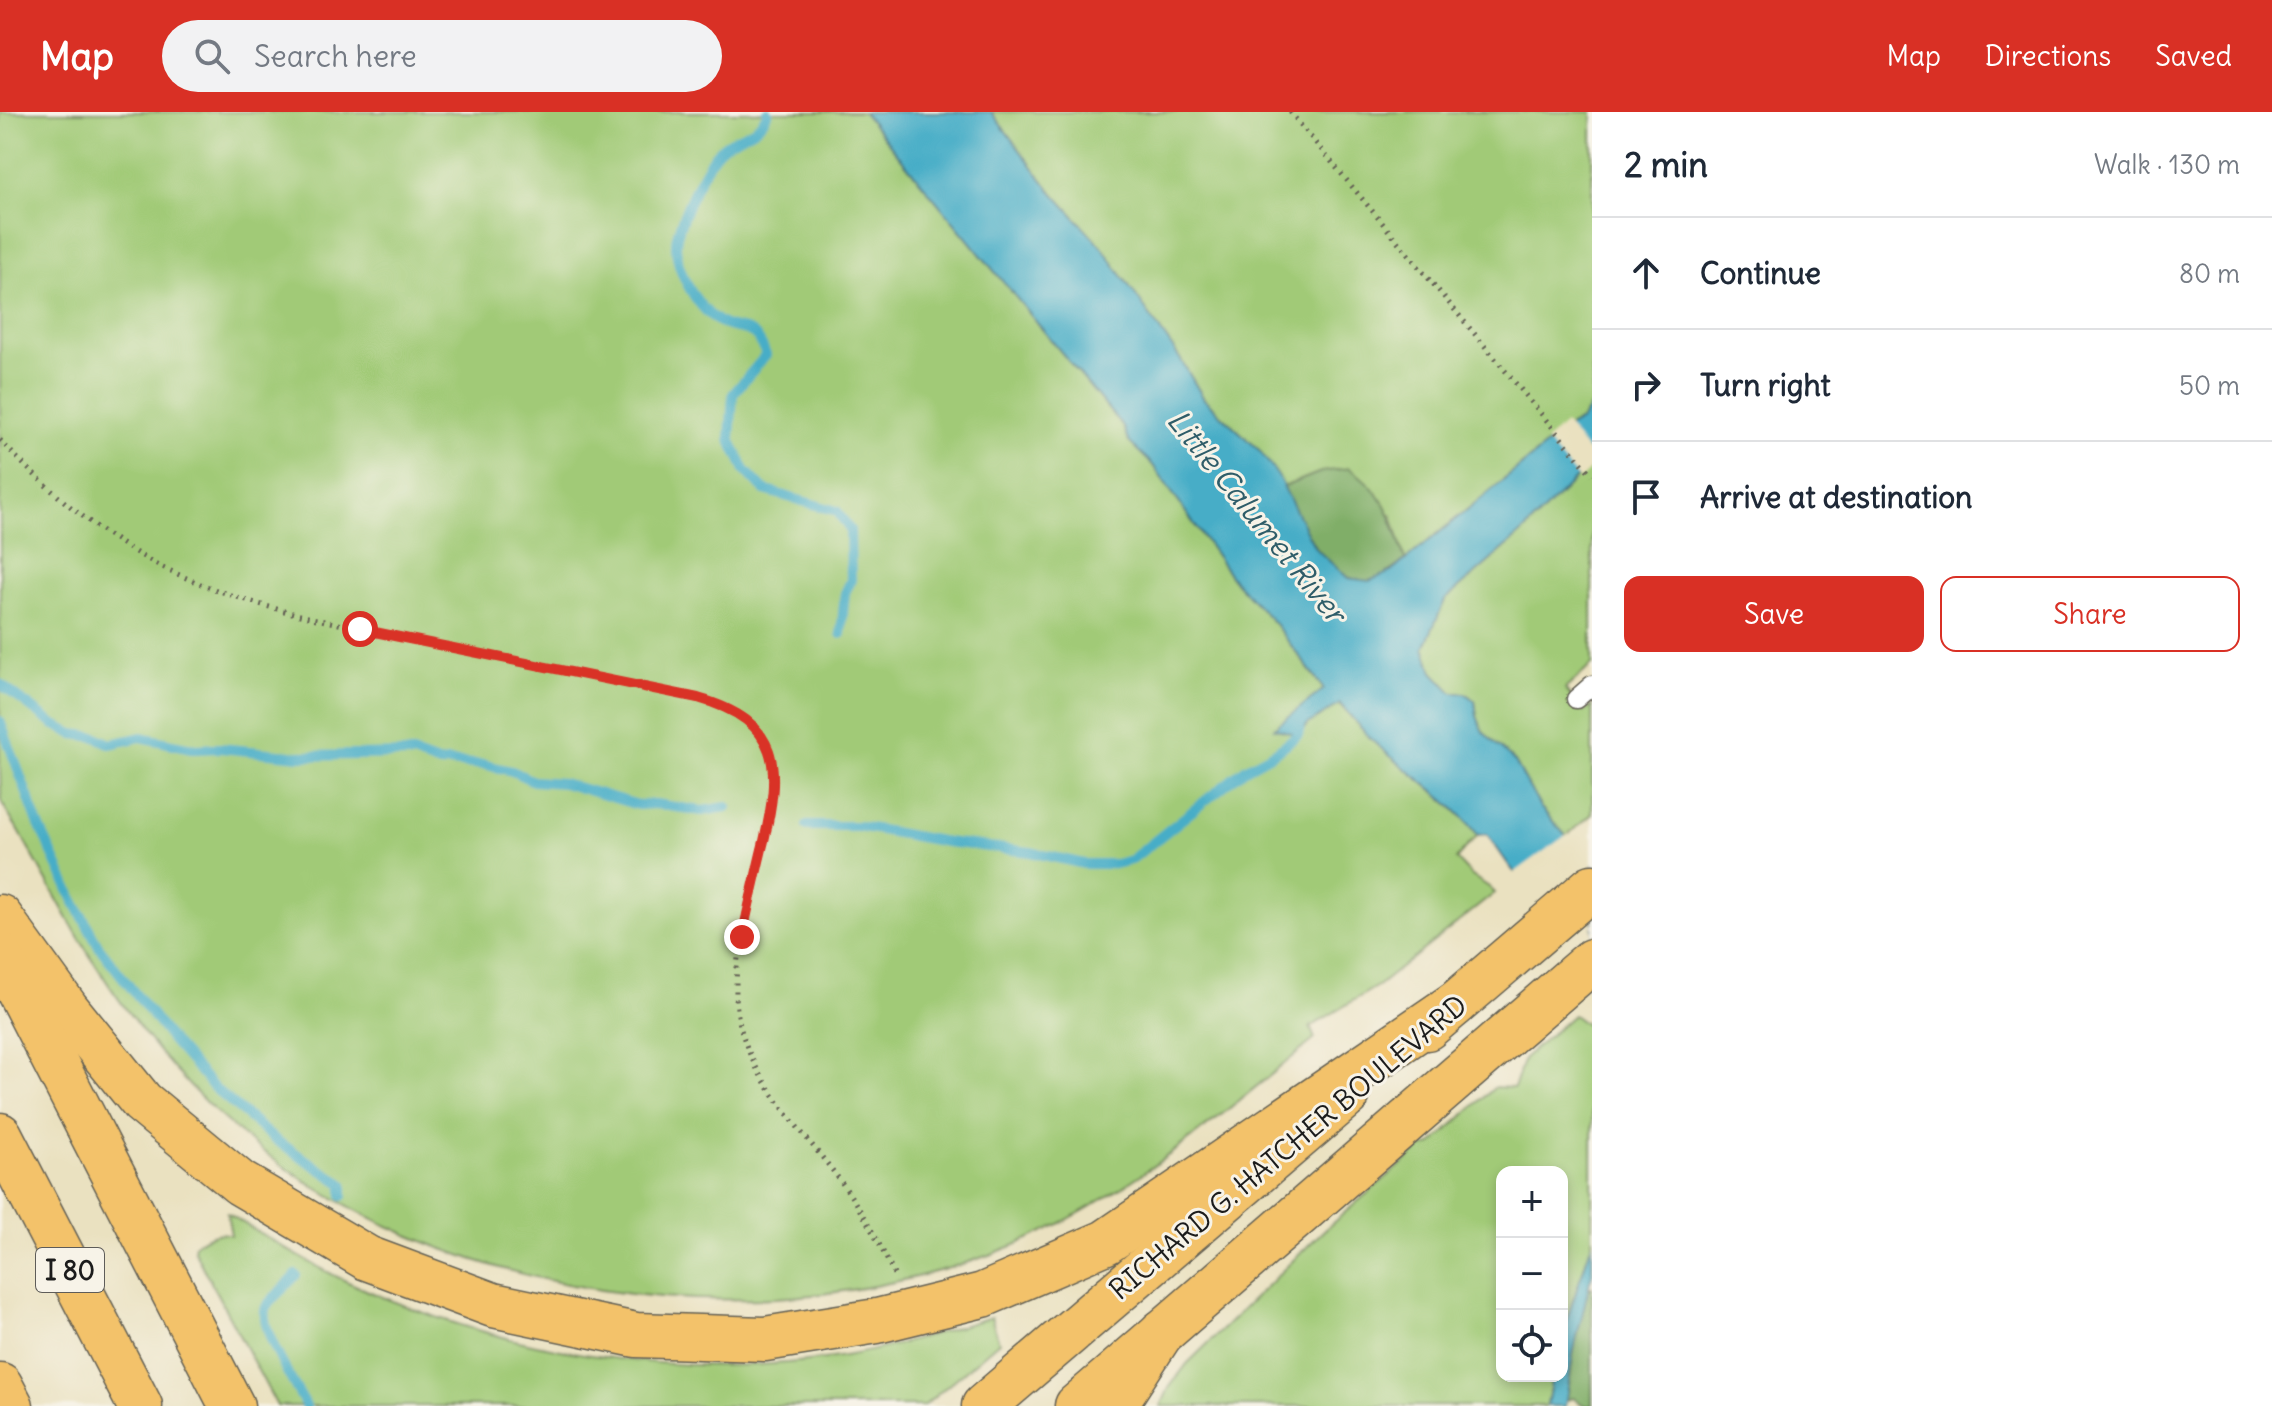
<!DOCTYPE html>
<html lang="en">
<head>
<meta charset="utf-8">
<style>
	body { margin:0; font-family:Delius,sans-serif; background:#f2f2f3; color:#1f2937 }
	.controls { position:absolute; right:24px; bottom:24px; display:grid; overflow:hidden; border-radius:16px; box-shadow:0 4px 12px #0003 }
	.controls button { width:72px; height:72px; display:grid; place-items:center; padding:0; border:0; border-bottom:2px solid #e0e1e3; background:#fff; color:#1f2937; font:40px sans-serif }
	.stop { position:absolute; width:24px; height:24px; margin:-18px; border:6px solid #d93025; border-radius:50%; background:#fff }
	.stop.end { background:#d93025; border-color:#fff; box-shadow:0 2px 8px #0008 }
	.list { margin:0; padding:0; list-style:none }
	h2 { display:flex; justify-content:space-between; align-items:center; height:104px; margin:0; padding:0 32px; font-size:34px }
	h2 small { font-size:26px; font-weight:400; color:#747a83 }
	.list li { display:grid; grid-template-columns:52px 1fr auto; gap:24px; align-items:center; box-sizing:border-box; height:112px; padding:0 32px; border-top:2px solid #e0e1e3 }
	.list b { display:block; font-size:30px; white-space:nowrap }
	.list em { font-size:26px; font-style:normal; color:#747a83 }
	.actions { display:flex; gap:16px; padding:24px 32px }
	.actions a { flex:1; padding:18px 0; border:2px solid #d93025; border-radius:16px; text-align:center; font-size:28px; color:#d93025 }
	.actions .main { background:#d93025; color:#fff }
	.icon { flex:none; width:44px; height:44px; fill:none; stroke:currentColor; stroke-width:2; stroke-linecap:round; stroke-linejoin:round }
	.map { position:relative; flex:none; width:1592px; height:1294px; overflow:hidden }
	header { display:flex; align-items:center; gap:48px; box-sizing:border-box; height:112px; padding:0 40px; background:#d93025; color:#fff }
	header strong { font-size:38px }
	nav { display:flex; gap:44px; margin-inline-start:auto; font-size:28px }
	.search { width:560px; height:72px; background:#f2f2f3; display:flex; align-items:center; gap:20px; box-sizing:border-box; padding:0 28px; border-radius:44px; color:#747a83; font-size:30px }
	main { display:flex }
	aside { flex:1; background:#fff }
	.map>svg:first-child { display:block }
</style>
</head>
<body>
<header>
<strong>Map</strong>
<div class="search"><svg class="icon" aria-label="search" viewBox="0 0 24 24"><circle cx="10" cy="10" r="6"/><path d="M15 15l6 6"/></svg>Search here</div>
<nav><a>Map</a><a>Directions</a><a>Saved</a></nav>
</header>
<main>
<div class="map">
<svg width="1592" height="1294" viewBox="0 0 1592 1294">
	<rect width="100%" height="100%" fill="#f7f3e8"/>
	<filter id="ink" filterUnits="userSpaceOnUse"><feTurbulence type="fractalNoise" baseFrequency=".0125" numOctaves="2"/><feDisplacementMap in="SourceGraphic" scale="16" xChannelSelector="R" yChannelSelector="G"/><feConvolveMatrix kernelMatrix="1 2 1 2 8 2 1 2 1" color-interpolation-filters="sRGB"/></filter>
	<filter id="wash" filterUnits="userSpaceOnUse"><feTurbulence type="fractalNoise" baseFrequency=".006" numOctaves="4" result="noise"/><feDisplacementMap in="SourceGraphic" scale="32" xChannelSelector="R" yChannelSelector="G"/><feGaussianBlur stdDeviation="1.8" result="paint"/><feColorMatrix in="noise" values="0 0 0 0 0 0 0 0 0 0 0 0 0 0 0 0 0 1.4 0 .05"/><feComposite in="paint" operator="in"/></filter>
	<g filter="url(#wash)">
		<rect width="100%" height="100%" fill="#eae1c0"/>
		<g fill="#a1ca77" stroke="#5e734a" stroke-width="2">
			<path d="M0,0H863L1123,315L1129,330L1152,352L1232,466L1275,512L1324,578L1275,616L1298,623L1308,612L1339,592C1351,604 1362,618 1374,629C1408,662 1449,685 1478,723L1456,747L1472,764L1489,775L1495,781L1379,873L1310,915L1315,927C1213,1009 1116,1096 992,1142C747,1231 444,1189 241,1022C164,958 106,877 58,789C45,766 32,742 19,719C13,710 5,699 2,689C0,676 0,657 0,643C0,601 0,559 0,517C0,345 0,172 0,0Z"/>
			<polygon points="991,0 1592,0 1592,292 1581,308 1570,314 1405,448 1392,403 1321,360 1283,375 1259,338 1204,287 1181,248 1102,135 1049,76"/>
			<polygon points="1592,350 1592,553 1565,577 1584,600 1592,594 1592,702 1566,724 1540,695 1515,650 1483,620 1477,604 1475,589 1465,581 1453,581 1433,560 1424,536 1445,488 1522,421"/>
			<polygon points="1573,903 1592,917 1592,1131 1562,1222 1562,1060 1502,1060 1502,1264 1552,1264 1547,1294 1161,1294 1169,1276 1187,1252 1323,1119 1421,1036 1431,1033 1495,975 1514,976 1524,946"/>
			<path d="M227,1101C266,1125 306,1150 348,1170C497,1238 669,1269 832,1246C887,1238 938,1221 991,1205L999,1230L924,1294H277L194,1139L195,1132C207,1124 217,1119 231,1123Z"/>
		</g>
		<g fill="#80ae68" stroke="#4e6542" stroke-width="2">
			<path d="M1349,356C1386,379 1393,409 1405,448C1394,457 1380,468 1367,469C1325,470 1298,406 1283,375L1321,360Z"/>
			<polygon points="1592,1175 1592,1294 1585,1294 1573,1286 1567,1288 1573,1242 1586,1178"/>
		</g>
		<g fill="#47adc7" stroke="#326472" stroke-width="2">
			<path d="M863,0H991L1049,76L1102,135L1181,248L1204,287L1259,338L1278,364L1315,436L1348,466L1369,469L1391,460L1570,314L1581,308L1592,292V350L1522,421L1445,488L1424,536L1433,560L1453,581H1465L1475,589L1477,604L1483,620L1515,650L1540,695L1592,753V852L1510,755L1487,722L1478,723C1449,685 1409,662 1374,630C1362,618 1351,604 1340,592L1308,612L1298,623L1274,616L1324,577L1275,512L1232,466L1152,352L1129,330L1123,315Z"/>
			<polygon points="1592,1131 1592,1161 1573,1242 1565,1294 1547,1294 1552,1264 1562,1264 1562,1222"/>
		</g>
		<g fill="#eae1c0">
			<polygon points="1565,312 1592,344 1592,356 1579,368 1546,329"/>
			<polygon points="1569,721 1592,747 1592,856 1511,763"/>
		</g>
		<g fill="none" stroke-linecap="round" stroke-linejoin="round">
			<g stroke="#47adc7" stroke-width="10">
				<path d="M768,0C758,24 737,21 721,36C705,50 682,104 677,124C671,153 696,195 719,210C743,224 752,207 766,243L733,282L730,327L745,358L764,378L837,399L850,418L851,468L845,481L841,522"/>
				<polyline points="0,572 53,612 73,622 96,625 111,632 141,625 196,637 220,636 299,644 413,642 440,652 447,650 486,653 512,659 533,669 563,671 638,693 655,692 702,699 727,695"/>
				<polyline points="0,609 38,711 73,787 99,835 173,930 214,976 274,1027 343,1072 343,1084"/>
				<polyline points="807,714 858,714 946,730 1030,740 1084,752 1115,752 1131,748 1245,657 1274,641 1298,623 1301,610"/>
				<path d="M296,1163C289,1173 270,1187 266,1195C257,1214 296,1275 306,1294"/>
			</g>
		</g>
	</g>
	<g filter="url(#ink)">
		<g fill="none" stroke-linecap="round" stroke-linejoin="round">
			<g stroke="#646155" stroke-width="21">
				<polyline id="service" points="1576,587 1592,573"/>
			</g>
			<g stroke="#646155" stroke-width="47">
				<g id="primary">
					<polyline points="1427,916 1592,775"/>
					<polyline points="984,1294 1347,984"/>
					<polyline points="1077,1294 1592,849"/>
				</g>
			</g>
			<g stroke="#646155" stroke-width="47">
				<g id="motorway">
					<polyline points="0,805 66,896 142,990 240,1071 367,1146 493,1193 636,1223 765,1227 877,1209 983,1183 1106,1130 1455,892"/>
					<polyline points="0,843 232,1294"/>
					<polyline points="0,1023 140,1294"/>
					<polyline points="0,1273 11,1294"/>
					<polyline points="1114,1294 1162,1220"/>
				</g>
			</g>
			<g stroke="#646155" stroke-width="5" stroke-dasharray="2 6" stroke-linecap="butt">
				<polyline points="1290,0 1592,363"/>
				<path d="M0,328C42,373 87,412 140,443C226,492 328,510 424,530C515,549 606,568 698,586C719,592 742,600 756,617C769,632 775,654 774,674C773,692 768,710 764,728C752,778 735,831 736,883C738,960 800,1013 842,1071C863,1101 881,1133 896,1167"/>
			</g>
			<use href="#service" stroke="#fff" stroke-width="18"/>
			<use href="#primary" stroke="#f3c26a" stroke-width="44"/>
			<use href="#motorway" stroke="#f3c26a" stroke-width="44"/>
		</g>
	</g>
	<g fill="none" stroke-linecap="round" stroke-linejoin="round" filter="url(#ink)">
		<path stroke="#d93025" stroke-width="10" d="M360,517L698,586C782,610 781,655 764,729C756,761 749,793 742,825"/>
	</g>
	<g text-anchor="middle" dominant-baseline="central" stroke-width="6" stroke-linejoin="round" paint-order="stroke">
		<rect fill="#f7f3e8" stroke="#5e5c59" stroke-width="2" x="36" y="1136" width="68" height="44" rx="6"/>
		<g font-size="26" font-weight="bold" fill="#1c1c1c">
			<text x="70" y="1158">I 80</text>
		</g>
		<g font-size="28" fill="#1c1c1c" stroke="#f7f3e8">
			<text transform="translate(1288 1035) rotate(-40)">RICHARD G. HATCHER BOULEVARD</text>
		</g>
		<g font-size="30" font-style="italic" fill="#2f5d69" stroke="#f7f3e8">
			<text transform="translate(1257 404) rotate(51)">Little Calumet River</text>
		</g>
	</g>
</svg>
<div class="controls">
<button>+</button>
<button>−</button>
<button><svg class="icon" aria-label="locate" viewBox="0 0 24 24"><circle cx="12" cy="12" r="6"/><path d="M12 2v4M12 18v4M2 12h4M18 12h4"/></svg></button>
</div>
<div class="stop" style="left:360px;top:517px"></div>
<div class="stop end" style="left:742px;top:825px"></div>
</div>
<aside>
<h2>2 min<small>Walk · 130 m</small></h2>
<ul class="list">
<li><svg class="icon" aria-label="ahead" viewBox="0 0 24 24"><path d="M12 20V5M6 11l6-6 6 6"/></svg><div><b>Continue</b></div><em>80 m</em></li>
<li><svg class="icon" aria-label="right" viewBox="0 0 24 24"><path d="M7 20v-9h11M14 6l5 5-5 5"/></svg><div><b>Turn right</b></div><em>50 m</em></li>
<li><svg class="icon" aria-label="arrive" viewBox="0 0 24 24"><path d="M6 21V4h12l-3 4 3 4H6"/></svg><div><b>Arrive at destination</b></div></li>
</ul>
<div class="actions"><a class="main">Save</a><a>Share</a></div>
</aside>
</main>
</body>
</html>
